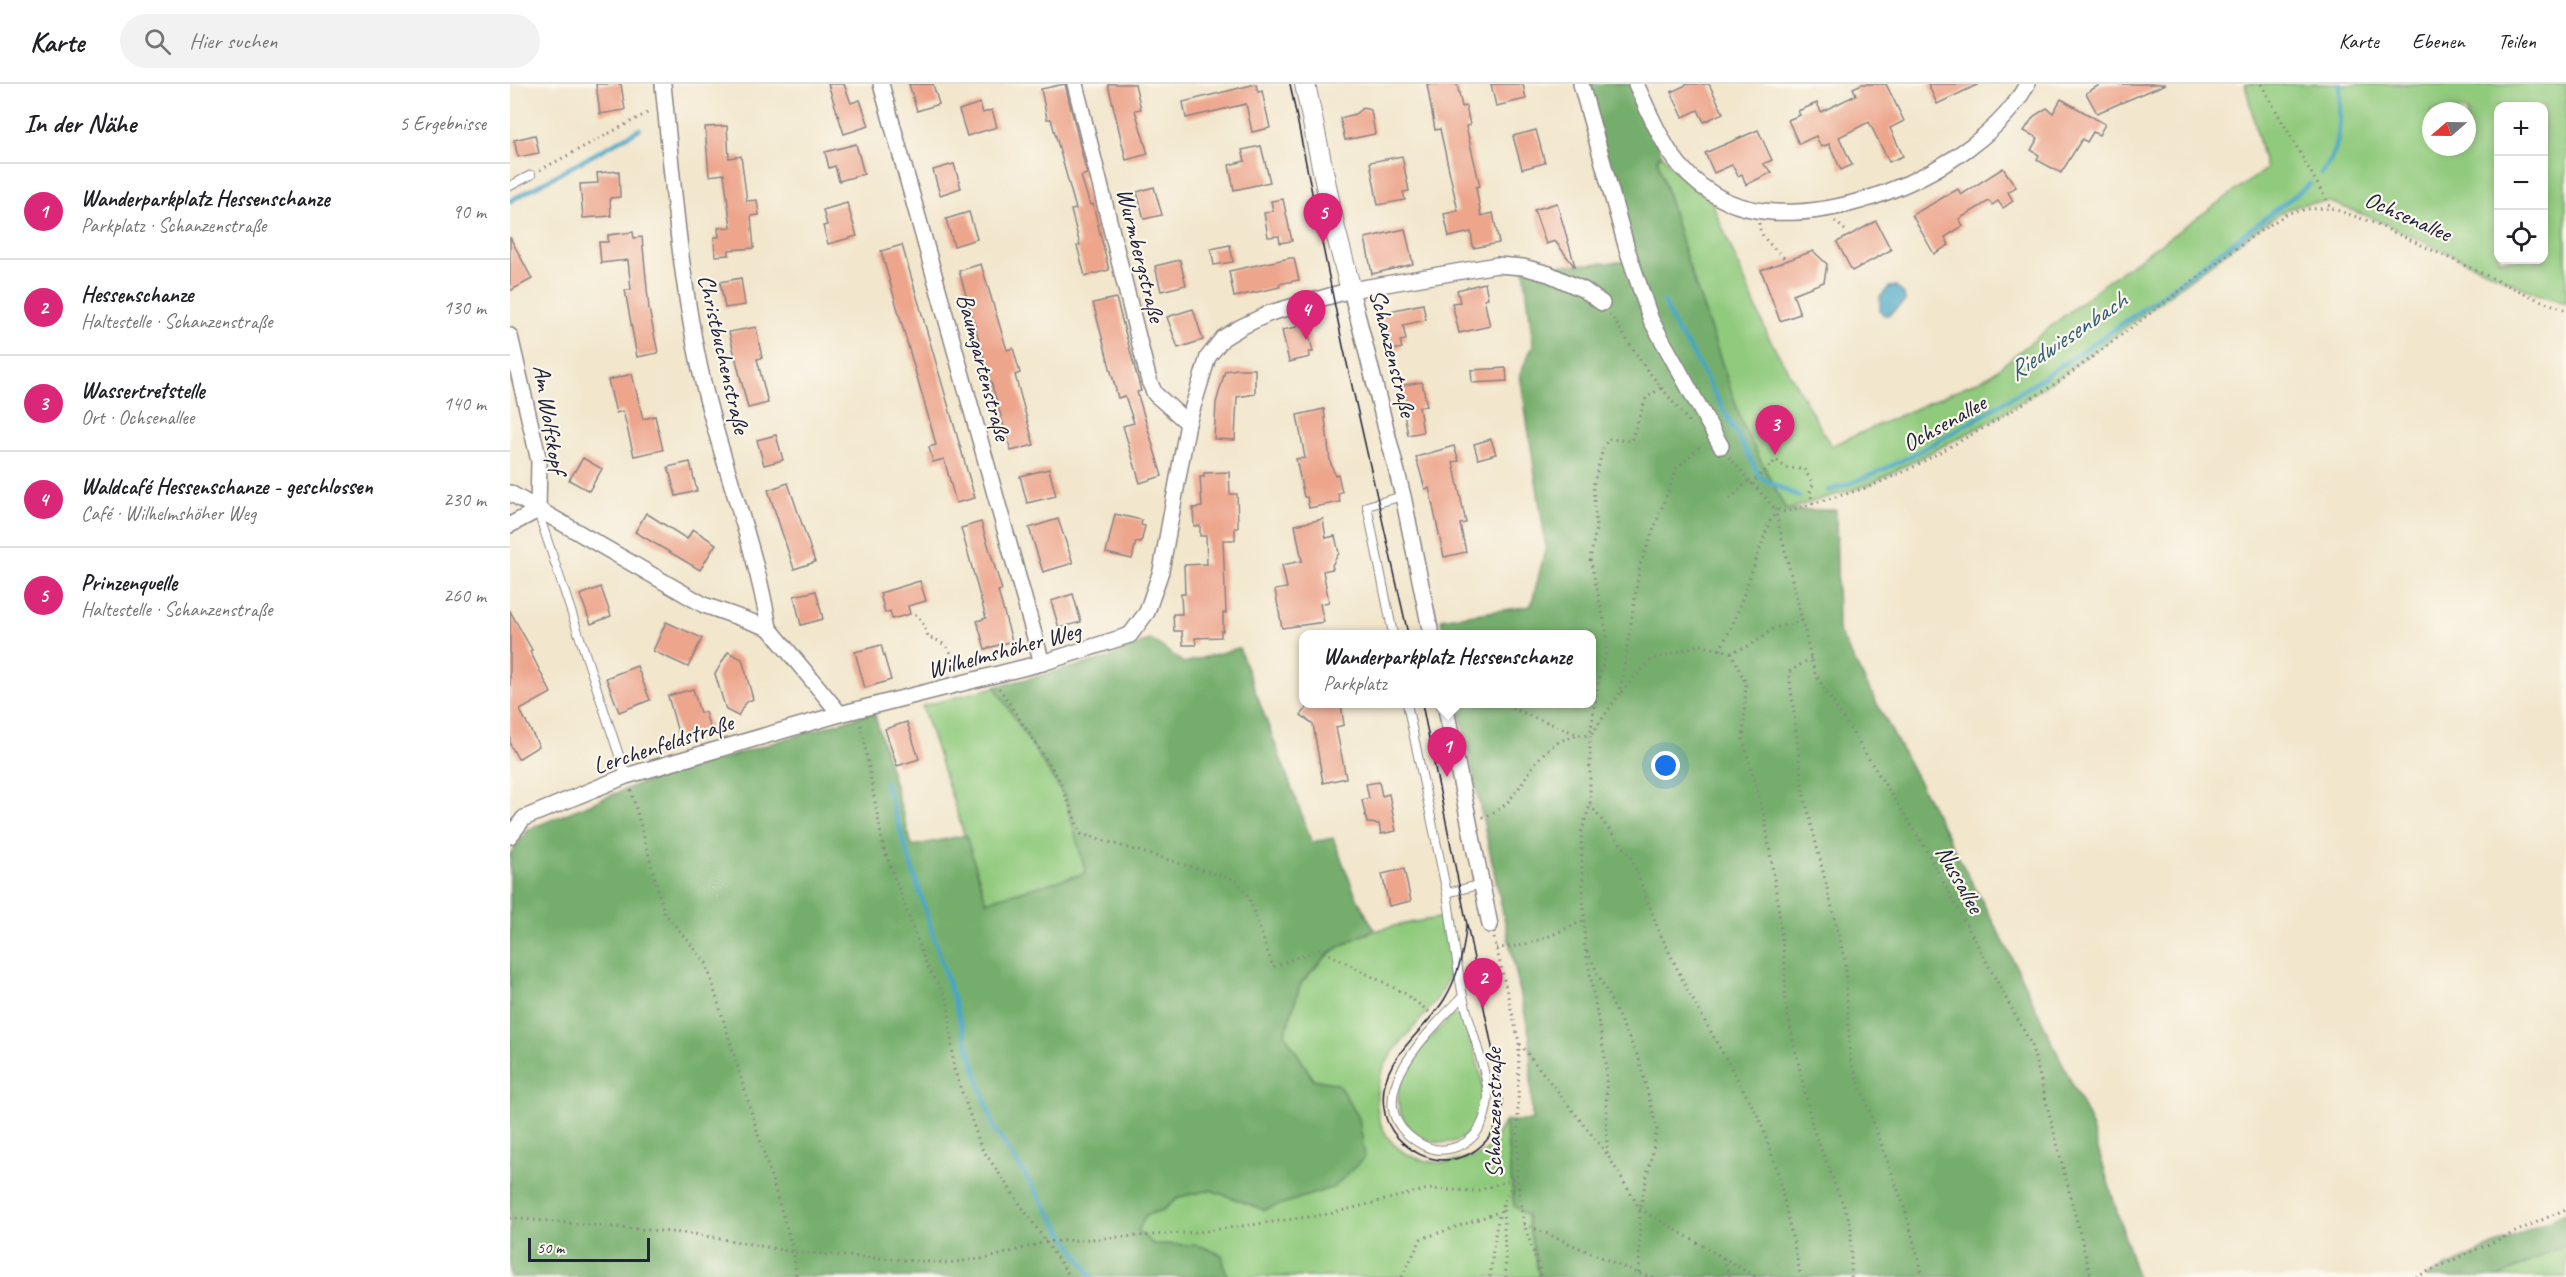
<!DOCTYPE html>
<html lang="de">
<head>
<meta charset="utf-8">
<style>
	body { margin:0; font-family:Caveat,sans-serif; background:#f2f2f2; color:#202124 }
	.controls { position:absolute; right:18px; top:18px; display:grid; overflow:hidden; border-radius:12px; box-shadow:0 3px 9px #0003 }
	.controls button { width:54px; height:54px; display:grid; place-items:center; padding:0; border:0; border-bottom:2px solid #e0e0e0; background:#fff; color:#202124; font:30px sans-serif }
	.compass { position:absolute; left:1912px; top:18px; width:54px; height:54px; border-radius:50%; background:#fff; box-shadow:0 3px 9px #0003; rotate:250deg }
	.scale { position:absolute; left:18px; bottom:15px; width:122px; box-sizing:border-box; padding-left:6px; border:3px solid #22223b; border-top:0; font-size:16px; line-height:21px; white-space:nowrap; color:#22223b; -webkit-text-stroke:4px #fbf7ec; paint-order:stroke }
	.you { position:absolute; left:1156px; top:682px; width:21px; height:21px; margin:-15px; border:4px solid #fff; border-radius:50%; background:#1a73e8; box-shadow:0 0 0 9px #1a73e833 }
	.badge { display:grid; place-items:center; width:39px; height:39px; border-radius:50%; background:#db2777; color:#fff; font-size:20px; font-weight:700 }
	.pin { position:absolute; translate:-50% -50px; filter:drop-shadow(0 2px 3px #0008) }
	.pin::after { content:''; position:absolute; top:32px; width:21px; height:18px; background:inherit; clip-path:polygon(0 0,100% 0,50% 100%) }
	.popup { position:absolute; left:789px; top:546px; width:297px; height:78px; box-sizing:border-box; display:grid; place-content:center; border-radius:12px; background:#fff; filter:drop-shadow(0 2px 4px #0005); font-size:20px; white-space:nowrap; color:#757577 }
	.popup b { font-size:22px; color:#202124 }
	.popup::after { content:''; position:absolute; left:50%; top:100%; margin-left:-12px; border:12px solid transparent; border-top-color:#fff }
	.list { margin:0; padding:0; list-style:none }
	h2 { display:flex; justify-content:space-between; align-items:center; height:78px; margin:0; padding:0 24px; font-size:26px }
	h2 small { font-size:20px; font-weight:400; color:#757577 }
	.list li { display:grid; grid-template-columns:39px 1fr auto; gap:18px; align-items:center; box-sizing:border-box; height:96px; padding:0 24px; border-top:2px solid #e0e0e0 }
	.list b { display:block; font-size:22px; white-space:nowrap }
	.list p { margin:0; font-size:20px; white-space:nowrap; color:#757577 }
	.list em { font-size:20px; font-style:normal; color:#757577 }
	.icon { flex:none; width:33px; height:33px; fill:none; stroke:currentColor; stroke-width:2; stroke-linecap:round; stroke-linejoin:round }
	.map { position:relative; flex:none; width:2056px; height:1193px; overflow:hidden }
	header { display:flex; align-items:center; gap:36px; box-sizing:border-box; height:84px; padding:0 30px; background:#fff; border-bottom:2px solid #e0e0e0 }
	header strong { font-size:28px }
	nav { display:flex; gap:33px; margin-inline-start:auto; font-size:21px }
	.search { width:420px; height:54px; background:#f2f2f2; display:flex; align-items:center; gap:15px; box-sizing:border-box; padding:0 21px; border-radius:33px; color:#757577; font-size:22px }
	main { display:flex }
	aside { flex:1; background:#fff }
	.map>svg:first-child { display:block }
</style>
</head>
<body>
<header>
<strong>Karte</strong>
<div class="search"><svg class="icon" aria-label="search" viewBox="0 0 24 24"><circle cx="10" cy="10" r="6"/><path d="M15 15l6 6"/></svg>Hier suchen</div>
<nav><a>Karte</a><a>Ebenen</a><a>Teilen</a></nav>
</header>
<main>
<aside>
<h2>In der Nähe<small>5 Ergebnisse</small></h2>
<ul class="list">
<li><span class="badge">1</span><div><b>Wanderparkplatz Hessenschanze</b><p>Parkplatz · Schanzenstraße</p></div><em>90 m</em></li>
<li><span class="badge">2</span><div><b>Hessenschanze</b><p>Haltestelle · Schanzenstraße</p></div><em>130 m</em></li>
<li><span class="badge">3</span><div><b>Wassertretstelle</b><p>Ort · Ochsenallee</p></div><em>140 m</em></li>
<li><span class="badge">4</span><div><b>Waldcafé Hessenschanze - geschlossen</b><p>Café · Wilhelmshöher Weg</p></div><em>230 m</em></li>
<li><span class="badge">5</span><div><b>Prinzenquelle</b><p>Haltestelle · Schanzenstraße</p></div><em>260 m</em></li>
</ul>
</aside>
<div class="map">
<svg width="2056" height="1193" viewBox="0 0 2056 1193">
	<rect width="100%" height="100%" fill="#fbf7ec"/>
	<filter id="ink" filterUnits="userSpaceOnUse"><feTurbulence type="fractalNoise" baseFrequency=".0167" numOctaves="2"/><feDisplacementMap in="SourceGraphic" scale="12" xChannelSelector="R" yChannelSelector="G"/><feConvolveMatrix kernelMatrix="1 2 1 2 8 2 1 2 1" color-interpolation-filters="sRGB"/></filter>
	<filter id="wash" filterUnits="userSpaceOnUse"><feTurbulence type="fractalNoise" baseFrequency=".008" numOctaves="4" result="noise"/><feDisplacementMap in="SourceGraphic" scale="24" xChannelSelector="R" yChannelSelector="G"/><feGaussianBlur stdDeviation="1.35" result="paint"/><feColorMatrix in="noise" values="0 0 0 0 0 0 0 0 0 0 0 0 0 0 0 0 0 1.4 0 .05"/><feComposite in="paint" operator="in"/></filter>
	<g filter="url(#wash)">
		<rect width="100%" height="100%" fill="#f2e6cc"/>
		<g fill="#90ca7d" stroke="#59765c" stroke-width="1.5" fill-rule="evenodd">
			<path d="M1735,0H2056V219L2027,210L1865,135L1820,118L1799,119L1777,125L1743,148L1552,291L1481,337L1358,401L1276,426L1233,342L1176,173L1147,74L1152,71L1161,82L1200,114L1258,252L1321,362L1479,292L1595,199L1756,85ZM1988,22H2034V176H1988ZM1921,27H1957V63H1921Z"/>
			<polygon points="485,603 555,713 576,789 476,817 412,622"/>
			<path d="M935,833C938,844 944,858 943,869C941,938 851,959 869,1034C880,1074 923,1086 958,1074C963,1073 971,1071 975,1068C983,1061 989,1046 995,1037H1001L1000,1089L1017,1132L1029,1193H717L712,1171L688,1161L643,1160L628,1147L636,1131L653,1126L669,1113L701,1106L755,1126L803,995L775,950C780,935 783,911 792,898C828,848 879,842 935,833Z"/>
			<path d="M943,931L953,934C961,960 974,988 973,1015C970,1085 874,1064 890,1000C897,972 924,951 943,931Z"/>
			<polygon points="2056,1158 2056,1193 1984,1193"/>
		</g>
		<g fill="#74ae6c" stroke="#4b6854" stroke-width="1.5">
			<polygon points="1076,0 1122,0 1152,71 1147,74 1176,173 1233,342 1276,426 1326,426 1328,546 1499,868 1579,1035 1627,1193 1029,1193 1017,1132 1004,1122 995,1037 1022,1037 1020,954 948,620 1081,620 1081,550 934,550 931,535 1021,522 1036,463 1010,290 1023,261 1014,184 1125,177"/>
			<polygon points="641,555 674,579 729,564 802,758 823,754 846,812 864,845 820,868 791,899 775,950 803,995 828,1000 849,1034 855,1073 824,1103 754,1126 701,1106 669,1113 653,1126 636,1131 628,1147 643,1160 688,1161 712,1171 717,1193 0,1193 0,770 19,745 126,701 364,628 402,762 456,751 476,817 576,789 555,713 485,603 599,574"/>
			<polygon points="2056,1129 2056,1161 1988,1193 1915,1193"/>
		</g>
		<polygon fill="#46a6c5" stroke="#346480" stroke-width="1.5" points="1386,202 1394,210 1395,217 1379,231 1374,231 1370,227 1370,213 1379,203"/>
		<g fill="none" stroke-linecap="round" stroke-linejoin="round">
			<g stroke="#46a6c5" stroke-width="4.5">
				<path d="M1811,90C1834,65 1829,33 1830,0"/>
				<polyline points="0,117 130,45"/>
				<polyline points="1154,217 1166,246 1179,263 1251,394 1289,413"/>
				<path d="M1318,407C1374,390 1423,360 1473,331C1587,263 1693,181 1800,100"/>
				<polyline points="375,698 484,1044 582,1193"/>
			</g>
		</g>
		<g id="blocks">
			<g fill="#eda58c">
				<polygon points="86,0 111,0 115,26 90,30"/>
				<polygon points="318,0 334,0 341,19 350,16 359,42 334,50"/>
				<polygon points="399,0 423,0 429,20 407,27"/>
				<polygon points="555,0 577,90 571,92 580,121 583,120 599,186 575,192 567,162 570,161 561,126 566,125 541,35 537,35 531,5"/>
				<polygon points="598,0 625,0 631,25 625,26 638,70 616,76"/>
				<polygon points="746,0 748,8 752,7 760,44 742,48 736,20 676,34 673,18"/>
				<polygon points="917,0 947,0 952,23 956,22 960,41 956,42 970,102 966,103 971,132 983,129 989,159 963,164 961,148 939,153 934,130 948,127 930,45 925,46"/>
				<polygon points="981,0 1013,0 1016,15 986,22"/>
				<polygon points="1178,0 1199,0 1213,29 1194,38 1188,26 1173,33 1161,8"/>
				<polygon points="1352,0 1376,0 1394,37 1380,44 1393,72 1379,78 1359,38 1329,53 1342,81 1331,86 1319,60 1311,63 1306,52 1289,60 1278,36 1290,31 1288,27 1307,19 1311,28 1346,11 1343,4"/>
				<polygon points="1418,0 1469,0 1427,20"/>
				<polygon points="1591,0 1656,0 1587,29 1576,9"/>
				<polygon points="1551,15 1595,40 1589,51 1583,48 1577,58 1572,55 1551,89 1527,76 1529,71 1521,66 1528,54 1514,47 1524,32 1537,24 1543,29"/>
				<polygon points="470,19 473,29 482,26 487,43 457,52 449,26"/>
				<polygon points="853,24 861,26 865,50 835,56 830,34 845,30"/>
				<polygon points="217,42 219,74 231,72 237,117 247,116 249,131 241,132 244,164 219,166 219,171 205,172 204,153 209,153 208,144 221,143 214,90 199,92 195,43"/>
				<polygon points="1026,46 1035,79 1012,85 1003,52"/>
				<polygon points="1248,46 1262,76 1253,80 1262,88 1236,101 1232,90 1228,92 1222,81 1204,89 1195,69"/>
				<polygon points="25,51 29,69 8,73 4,56"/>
				<polygon points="346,60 354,90 329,97 325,82 319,84 315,68"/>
				<polygon points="751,62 760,98 724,106 719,81 735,77 732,66"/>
				<polygon points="892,72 899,107 893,108 895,116 868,121 860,78"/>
				<polygon points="444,80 451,104 430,111 423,86"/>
				<polygon points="1493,84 1506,103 1498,108 1503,117 1493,124 1488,117 1482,121 1479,117 1449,135 1453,142 1435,153 1439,161 1424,170 1402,131 1448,105 1451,111"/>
				<polygon points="109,87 110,113 100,114 101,132 73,134 70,100 88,99 87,89"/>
				<polygon points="644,103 652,131 634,135 627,108"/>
				<polygon points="773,115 782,157 770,159 769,152 758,153 754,129 763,127 761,117"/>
				<polygon points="337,119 347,152 318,160 313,142 317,141 313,126"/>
				<polygon points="1047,119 1065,182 1064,182 1045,157 1036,160 1024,126"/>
				<polygon points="459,128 467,155 444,162 436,135"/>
				<polygon points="1366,137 1381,166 1342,187 1327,158"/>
				<polygon points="895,145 903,180 862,190 855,154"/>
				<polygon points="123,148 124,154 132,153 139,225 148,269 127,273 115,206 121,206 118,176 91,179 89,158 98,158 98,151"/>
				<polygon points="0,153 22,195 0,207"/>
				<polygon points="392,161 465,414 446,419 434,375 423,378 419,363 426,361 421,342 371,167"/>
				<polygon points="720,161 723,178 704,181 701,165"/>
				<polygon points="1303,167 1317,180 1314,198 1283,210 1290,230 1270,237 1251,186"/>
				<polygon points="780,174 784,174 789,196 769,200 770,203 724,213 719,187"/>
				<polygon points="670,176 676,201 651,207 645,182"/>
				<polygon points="471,180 497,266 503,264 510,289 505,291 524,361 501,367 449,187"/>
				<polygon points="231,194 235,221 215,224 210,198"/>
				<polygon points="975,199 978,214 974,215 980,242 949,249 942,219 950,218 947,206"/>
				<polygon points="606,214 631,307 627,308 652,392 630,399 613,342 624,339 615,312 608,314 583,219"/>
				<polygon points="913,220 916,236 893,241 896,256 890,257 892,264 878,267 870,229"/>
				<polygon points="683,225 693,256 668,264 657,233"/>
				<polygon points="797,241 803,268 799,268 800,273 779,278 772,246"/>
				<polygon points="246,243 252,274 247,275 258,319 238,324 219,248"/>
				<polygon points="996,284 997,297 962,299 961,286"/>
				<polygon points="727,285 745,285 745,310 727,313 725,356 704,355 706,319 715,287"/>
				<polygon points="122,290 133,335 145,332 153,366 124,372 113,327 106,329 98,296"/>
				<polygon points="912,298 917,322 909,323 913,348 898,351 889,302"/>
				<polygon points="814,325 820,377 825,391 828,390 832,408 828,409 830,418 799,424 797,413 794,413 786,375 795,374 787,331"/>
				<polygon points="266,351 273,376 254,381 247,356"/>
				<polygon points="981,355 986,370 968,375 964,360"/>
				<polygon points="944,362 949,377 943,378 956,439 950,440 956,468 934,473 919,404 915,405 906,373"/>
				<polygon points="73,374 92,385 79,407 59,396"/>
				<polygon points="180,378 187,407 166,412 158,383"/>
				<polygon points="539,385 546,412 517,419 510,392"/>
				<polygon points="719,388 720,410 727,410 728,444 725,444 725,456 713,456 716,529 713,529 713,547 711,547 711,553 685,554 686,561 673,561 672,547 664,547 663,530 672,530 671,510 675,510 674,481 697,480 696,452 690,452 690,442 684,442 683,424 692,423 690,393 694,393 694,389"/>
				<polygon points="278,399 305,478 284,485 258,406"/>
				<polygon points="136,429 177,455 183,445 206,460 190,486 125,448"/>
				<polygon points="605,430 632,436 631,441 635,442 631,459 626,458 622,475 596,469"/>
				<polygon points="548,435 563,479 533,488 519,444"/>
				<polygon points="813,435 816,454 825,452 829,469 822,481 823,485 813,487 819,518 810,520 814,538 772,544 765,506 777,504 772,481 792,477 785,441"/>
				<polygon points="471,438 492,506 488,507 502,557 475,565 467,537 476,534 451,444"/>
				<polygon points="410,497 416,517 398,522 400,530 382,535 380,527 375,529 370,509"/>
				<polygon points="91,503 101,532 81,540 70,511"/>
				<polygon points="306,507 313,535 291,541 284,512"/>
				<polygon points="563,510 571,538 549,544 541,517"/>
				<polygon points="0,527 22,566 20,567 41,609 10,626 29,662 8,675 0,660"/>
				<polygon points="156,538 192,554 178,583 143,567"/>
				<polygon points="371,561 381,596 355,604 345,568"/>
				<polygon points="218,568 232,575 243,615 235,619 228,632 216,626 205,590"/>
				<polygon points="127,582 140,616 109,628 96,594"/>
				<polygon points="183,605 190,629 195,628 201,647 170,656 158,612"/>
				<polygon points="800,620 831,620 834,641 826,643 836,694 813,699 803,640 791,631"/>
				<polygon points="397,638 409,675 387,682 375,645"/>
				<polygon points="869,698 872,712 879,710 886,747 871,750 869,740 857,739 852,716 859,714 856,700"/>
				<polygon points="894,785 901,817 879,822 872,790"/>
			</g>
		</g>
	</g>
	<g filter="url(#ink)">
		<use href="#blocks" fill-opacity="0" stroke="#8a8484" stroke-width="1.5"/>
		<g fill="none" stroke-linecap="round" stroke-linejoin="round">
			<g stroke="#8a8484" stroke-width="10">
				<g id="service">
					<polyline points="0,102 21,91"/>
					<polyline points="28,428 116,692"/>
					<polyline points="883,550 857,422 893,412"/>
					<polyline points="897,620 937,809 972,800"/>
					<path d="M937,809C942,843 946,878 953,912C958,937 979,993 978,1014C976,1035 969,1054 949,1062C931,1069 918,1066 903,1055C846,1013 923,944 953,912"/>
				</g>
			</g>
			<g stroke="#8a8484" stroke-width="18">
				<g id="minor">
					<path d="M153,0C163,98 170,197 192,294C211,378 245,459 259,544"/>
					<polyline points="371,0 532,579"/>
					<polyline points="565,0 639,297 645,310 678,339"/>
					<polyline points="1071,0 1117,165 1141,236 1211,362"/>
					<path d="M1126,0C1147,45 1159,83 1203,110C1290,165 1473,87 1517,0"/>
					<polyline points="841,206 893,412 921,550"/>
					<polyline points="0,252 29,377 28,426 0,441"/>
					<polyline points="0,409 194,521 259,544 330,630"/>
					<polyline points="935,620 980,841"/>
					<polyline points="0,752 14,734 116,692 330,630 532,579 620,551 637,528 651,487 678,339 698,273 713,254 731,243 760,229 841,206 987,181 1013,183 1039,190 1074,206 1092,219"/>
				</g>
			</g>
			<g stroke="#8a8484" stroke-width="22">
				<polyline id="tertiary" points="795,0 825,145 841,206"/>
			</g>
			<g stroke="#8a8484" stroke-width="3" stroke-dasharray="1.5 4.5" stroke-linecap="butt">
				<polyline points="1751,0 1821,124"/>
				<polyline points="30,86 141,27"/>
				<polyline points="1325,137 1337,148"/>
				<path d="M1249,139C1249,154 1265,164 1275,175"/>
				<polyline points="1100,230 1135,283 1179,338"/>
				<polyline points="1219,373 1265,425 1275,428 1359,403 1398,386 1477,342 1553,295 1744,151 1778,129 1798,125 1821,124 1864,139 2027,215 2056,226"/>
				<polyline points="1241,400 1266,376 1276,384 1294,385 1303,400 1300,408 1303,420"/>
				<polyline points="1220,415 1238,397"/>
				<polyline points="1265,425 1305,590 1411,757 1522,962 1581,1193"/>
				<path d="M405,530L411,536L419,554C436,557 442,568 448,585"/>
				<polyline points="1210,566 1225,535 1261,434 1266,430"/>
				<polyline points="1221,568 1236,600 1233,655 1255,736 1267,813 1275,881 1275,919 1303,1045 1341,1140 1341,1193"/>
				<polyline points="1301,574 1279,588 1293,707 1335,876 1340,975 1395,1125 1413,1193"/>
				<polyline points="489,604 549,695 571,750 726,796 739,814 763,883 809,865 894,909 922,930"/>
				<polyline points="1111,608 1141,576 1189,561 1221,568 1241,561 1264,544 1292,537"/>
				<polyline points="991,620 1069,651 1080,652"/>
				<polyline points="351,641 373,762 416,880 438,917 444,985 471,1063 560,1193"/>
				<polyline points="1082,650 1110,609 1130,481 1167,384 1189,364 1194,364"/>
				<polyline points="121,706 154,828 196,879 284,1168 286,1193"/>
				<polyline points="1080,721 1121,773 1148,845 1177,905 1249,1034 1268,1089 1291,1193"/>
				<path d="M972,733C1012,722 1014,678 1047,659C1053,655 1062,653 1069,651"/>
				<polyline points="984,854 1009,958 1007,1094 1014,1140 1032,1193"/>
				<path d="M986,864C1019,863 1043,851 1072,837"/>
				<polyline points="1077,867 1129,975 1147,1045 1130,1125 1129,1193"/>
				<polyline points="1010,960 1097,1070 1130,1125 1246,1193"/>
				<polyline points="1097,1070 1096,979 1075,863 1071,749 1080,721 1080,652 1088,597 1096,570 1097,550 1080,475 1086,445 1083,402 1093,365 1098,355 1121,357 1136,314 1151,304"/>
				<polyline points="993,1120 996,1193"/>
				<polyline points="0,1134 184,1150 284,1168 436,1179 479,1174 535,1158 689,1148 819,1130 918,1105 966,1107 1007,1094"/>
				<polyline points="1014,1140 1130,1190 1143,1193"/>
				<polyline points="1213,1174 1220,1193"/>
				<polyline points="892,1193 911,1155 989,1128"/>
				<path d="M980,1193C985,1155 984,1128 1006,1095"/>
				<polyline points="1906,1193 2056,1125"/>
			</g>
			<use href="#service" stroke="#fff" stroke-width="8"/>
			<use href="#minor" stroke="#fff" stroke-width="15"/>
			<use href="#tertiary" stroke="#fff" stroke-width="20"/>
			<g stroke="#22223b" stroke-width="1.5">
				<polyline points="780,0 833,262 898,550"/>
				<path d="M912,620L993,1017C990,1048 968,1075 935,1076C915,1076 900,1067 887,1053C880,1045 875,1035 874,1024C867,976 911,952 934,916C948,893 954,869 956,842"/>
			</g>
		</g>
	</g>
	<g text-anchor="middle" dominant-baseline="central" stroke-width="4.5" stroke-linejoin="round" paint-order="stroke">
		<g font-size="24" fill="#22223b" stroke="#fbf7ec">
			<text transform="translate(1898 132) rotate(24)">Ochsenallee</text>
			<text transform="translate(631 171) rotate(76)">Wurmbergstraße</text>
			<text transform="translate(883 269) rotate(76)">Schanzenstraße</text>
			<text transform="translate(214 270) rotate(77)">Christbuchenstraße</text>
			<text transform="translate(474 283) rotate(75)">Baumgartenstraße</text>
			<text transform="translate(40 335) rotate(81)">Am Wolfskopf</text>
			<text transform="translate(1434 339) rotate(-29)">Ochsenallee</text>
			<text transform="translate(494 566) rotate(-15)">Wilhelmshöher Weg</text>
			<text transform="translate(153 660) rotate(-18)">Lerchenfeldstraße</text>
			<text transform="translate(1450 795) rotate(61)">Nussallee</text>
			<text transform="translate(983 1029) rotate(-90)">Schanzenstraße</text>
		</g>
		<g font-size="26" font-style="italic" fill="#325d79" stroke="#fbf7ec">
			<text transform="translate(1557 252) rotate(-34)">Riedwiesenbach</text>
		</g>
	</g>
</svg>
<div class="controls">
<button>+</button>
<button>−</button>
<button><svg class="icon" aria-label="locate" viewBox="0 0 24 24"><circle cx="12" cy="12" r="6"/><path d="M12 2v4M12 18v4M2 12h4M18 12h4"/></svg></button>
</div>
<svg class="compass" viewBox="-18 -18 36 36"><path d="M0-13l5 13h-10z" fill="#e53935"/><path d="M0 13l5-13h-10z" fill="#757577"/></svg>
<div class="scale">50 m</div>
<div class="you"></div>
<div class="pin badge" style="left:937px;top:693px">1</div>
<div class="popup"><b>Wanderparkplatz Hessenschanze</b>Parkplatz</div>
<div class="pin badge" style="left:973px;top:924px">2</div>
<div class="pin badge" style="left:1265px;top:371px">3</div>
<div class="pin badge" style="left:796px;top:256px">4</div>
<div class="pin badge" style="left:813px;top:159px">5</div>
</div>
</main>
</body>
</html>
